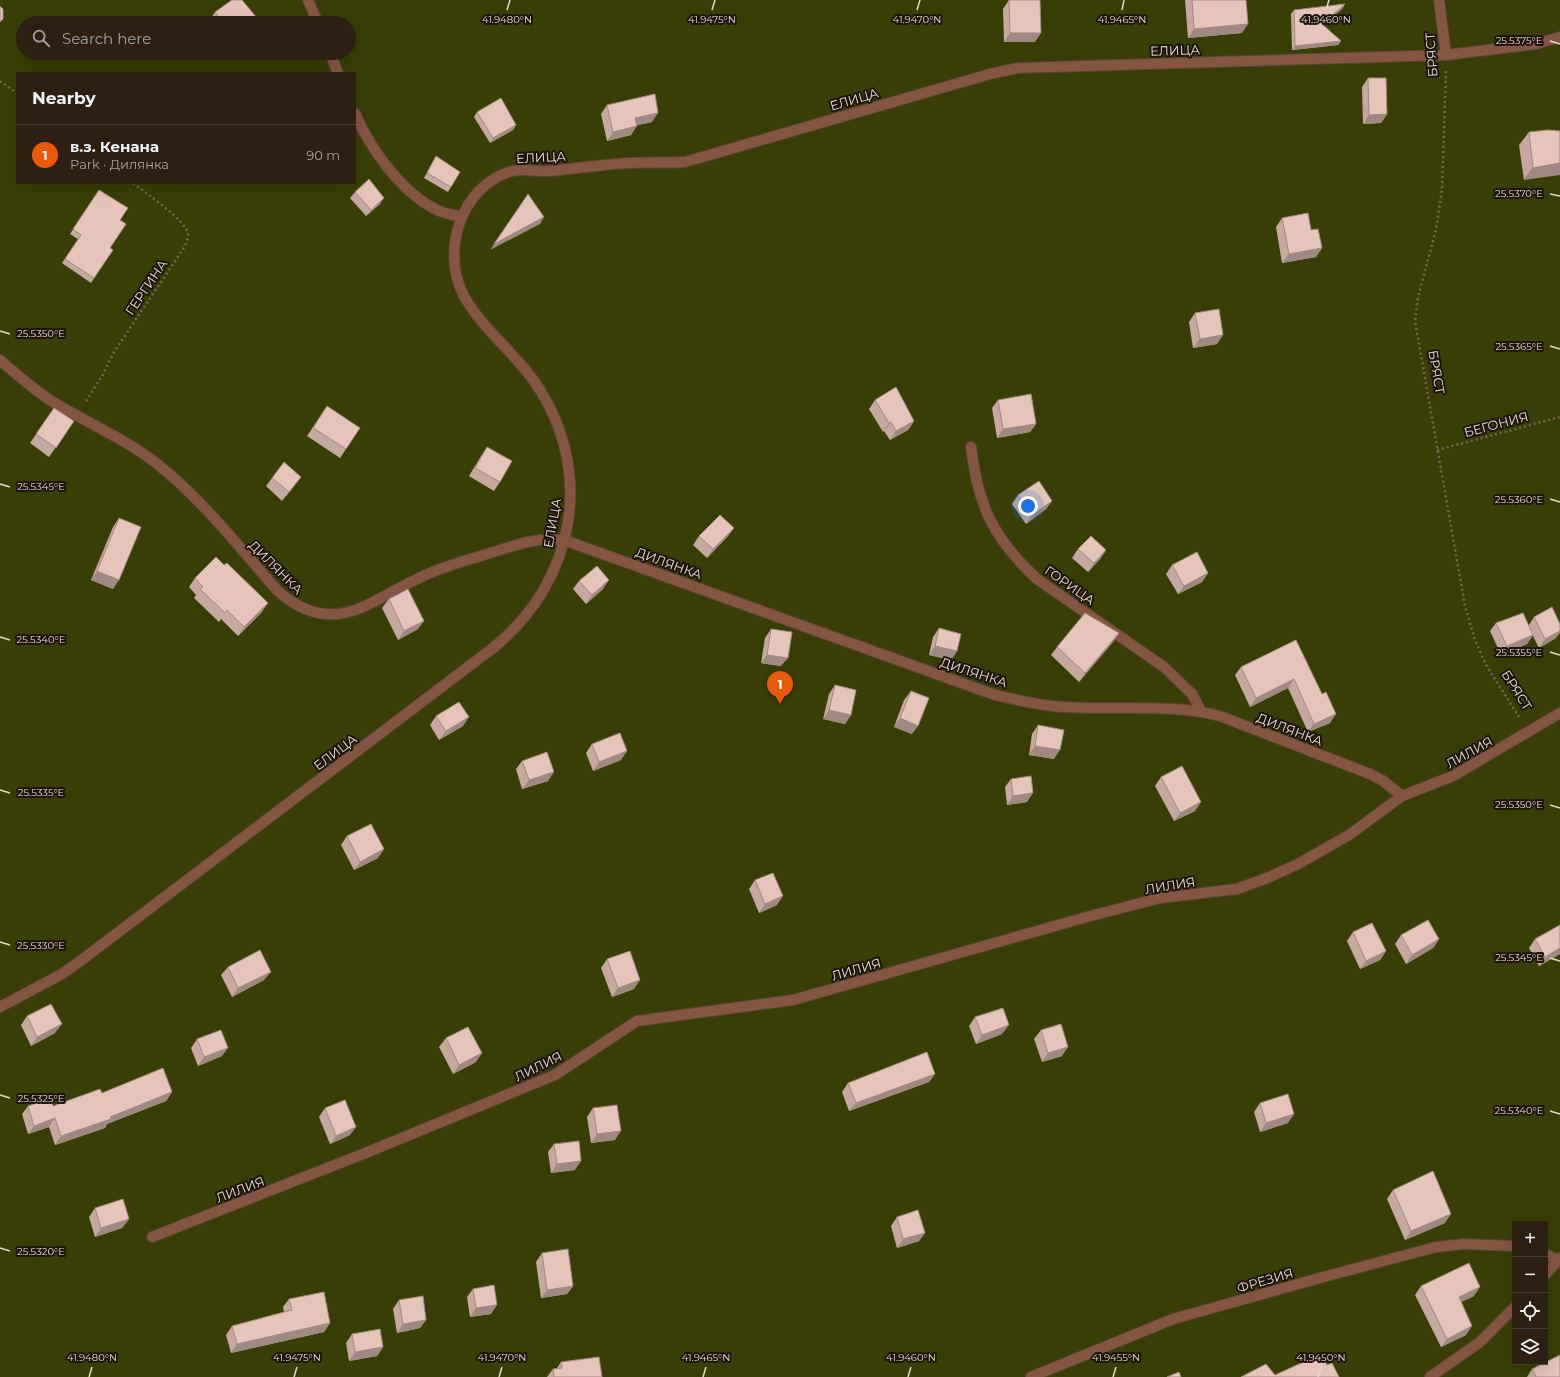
<!DOCTYPE html>
<html lang="en">
<head>
<meta charset="utf-8">
<style>
	body { margin:0; font-family:Montserrat,sans-serif; background:#3a2c21; color:#f1f3f6 }
	.controls { position:absolute; right:12px; bottom:12px; display:grid; overflow:hidden; border-radius:0px; box-shadow:0 4px 16px #0002 }
	.controls button { width:36px; height:36px; display:grid; place-items:center; padding:0; border:0; border-bottom:1px solid #493d33; background:#2e1f13; color:#f1f3f6; font:20px sans-serif }
	.you { position:absolute; left:1028px; top:506px; width:14px; height:14px; margin:-10px; border:3px solid #fff; border-radius:50%; background:#1a73e8; box-shadow:0 0 0 6px #1a73e833 }
	.badge { display:grid; place-items:center; width:26px; height:26px; border-radius:50%; background:#ea580c; color:#fff; font-size:13px; font-weight:700 }
	.pin { position:absolute; translate:-50% -33px; filter:drop-shadow(0 1px 2px #0008) }
	.pin::after { content:''; position:absolute; top:21px; width:14px; height:12px; background:inherit; clip-path:polygon(0 0,100% 0,50% 100%) }
	.list { margin:0; padding:0; list-style:none }
	h2 { display:flex; justify-content:space-between; align-items:center; height:52px; margin:0; padding:0 16px; font-size:17px }
	h2 small { font-size:13px; font-weight:400; color:#a7a2a0 }
	.list li { display:grid; grid-template-columns:26px 1fr auto; gap:12px; align-items:center; box-sizing:border-box; height:60px; padding:0 16px; border-top:1px solid #493d33 }
	.list b { display:block; font-size:15px; white-space:nowrap }
	.list p { margin:0; font-size:13px; white-space:nowrap; color:#a7a2a0 }
	.list em { font-size:13px; font-style:normal; color:#a7a2a0 }
	.icon { flex:none; width:22px; height:22px; fill:none; stroke:currentColor; stroke-width:2; stroke-linecap:round; stroke-linejoin:round }
	.map { position:relative; flex:none; width:1560px; height:1377px; overflow:hidden }
	.search { position:absolute; background:#2e1f13; box-shadow:0 4px 16px #0002; left:16px; top:16px; width:340px; height:44px; display:flex; align-items:center; gap:10px; box-sizing:border-box; padding:0 14px; border-radius:22px; color:#a7a2a0; font-size:15px }
	.panel { position:absolute; background:#2e1f13; box-shadow:0 4px 16px #0002; left:16px; top:72px; width:340px; height:112px; border-radius:0px }
	.map>svg:first-child { display:block }
</style>
</head>
<body>
<div class="map">
<svg width="1560" height="1377" viewBox="0 0 1560 1377">
	<rect width="100%" height="100%" fill="#3d2919"/>
	<path fill="#383e05" fill-rule="evenodd" d="M0,0H1560V1377H0ZM23,23H349V53H23ZM17,73H355V183H17ZM1515,1224H1545V1362H1515Z"/>
	<g fill="none" stroke-linecap="round" stroke-linejoin="round">
		<g stroke="#584536" stroke-width="12">
			<g id="minor">
				<polyline points="308,0 318,23"/>
				<polyline points="1439,0 1446,55"/>
				<polyline points="330,53 338,73"/>
				<path d="M355,113C371,152 416,215 462,216"/>
				<path d="M0,360C16,374 32,388 50,400C85,422 124,438 156,463C202,499 239,547 277,590C294,606 314,616 338,614C364,611 390,592 413,581C436,569 460,562 484,555C511,547 536,536 564,540L995,695C1014,699 1033,704 1052,706C1108,712 1165,702 1220,716L1370,774L1382,780L1402,796"/>
				<path d="M971,447C978,506 993,538 1037,579L1164,667L1192,694L1201,711"/>
				<path d="M0,1007L62,974L79,962L493,648C576,581 596,470 534,381C514,352 477,324 462,292C442,249 461,188 509,172C522,167 535,172 549,171C576,169 603,164 630,163C649,162 666,163 685,162L990,74L1018,68L1446,55L1536,44L1560,37"/>
				<polyline points="152,1237 368,1152 555,1075 637,1021 793,1000 1083,918 1160,898 1237,889 1267,878 1298,864 1349,835 1402,796 1453,776 1560,713"/>
				<polyline points="1545,1254 1558,1260"/>
				<polyline points="1545,1275 1560,1258"/>
				<polyline points="1031,1377 1173,1319 1327,1276 1436,1247 1464,1244 1515,1246"/>
				<polyline points="1430,1377 1480,1342 1515,1307"/>
			</g>
		</g>
		<g stroke="#776557" stroke-width="2.5" stroke-dasharray="2 3" stroke-linecap="butt">
			<polyline points="1446,71 1442,189 1436,230 1418,297 1415,321 1465,606 1475,640 1486,665 1519,717"/>
			<polyline points="0,81 17,93"/>
			<path d="M86,401L102,376L114,352L183,249C186,244 188,239 188,234C187,221 144,192 133,183"/>
			<polyline points="1437,450 1560,417"/>
		</g>
		<use href="#minor" stroke="#855544" stroke-width="10"/>
	</g>
	<g fill="#c5a9a0">
		<polygon points="1009,0 1035,42 1004,42 1003,9"/>
		<polygon points="1185,0 1246,0 1242,33 1188,38"/>
		<polygon points="1345,4 1342,9 1323,25 1341,41 1338,45 1292,50 1291,14 1294,10"/>
		<polygon points="215,12 253,23 210,23 209,21"/>
		<polygon points="1368,78 1387,114 1381,123 1363,124 1362,87"/>
		<polygon points="607,105 652,122 637,125 631,135 607,141 601,114"/>
		<polygon points="477,112 516,125 513,130 490,143 474,117"/>
		<polygon points="1560,131 1524,180 1519,145 1529,132"/>
		<polygon points="436,156 451,187 448,192 424,178"/>
		<polygon points="99,190 120,220 110,248 113,250 91,283 62,263 78,239 70,234"/>
		<polygon points="355,192 380,204 366,216 350,198"/>
		<polygon points="1282,218 1322,248 1316,257 1282,263 1276,227"/>
		<polygon points="1195,313 1217,344 1193,348 1189,322"/>
		<polygon points="875,400 914,421 908,430 890,440 884,431 883,432 869,409"/>
		<polygon points="998,400 1036,424 1030,432 997,438 992,408"/>
		<polygon points="327,406 346,449 340,458 307,436"/>
		<polygon points="54,408 74,421 49,457 30,443"/>
		<polygon points="487,447 500,482 494,491 469,476 481,456"/>
		<polygon points="272,478 295,485 282,501 266,486"/>
		<polygon points="1018,495 1052,501 1046,509 1026,524 1012,504"/>
		<polygon points="119,518 113,589 91,580 113,527"/>
		<polygon points="734,528 728,536 707,558 693,545 699,536"/>
		<polygon points="1078,549 1106,550 1100,559 1088,572 1072,558"/>
		<polygon points="1172,565 1208,573 1202,582 1178,594 1166,574"/>
		<polygon points="195,578 262,612 238,636 221,619 219,622 194,598 196,595 189,587"/>
		<polygon points="579,581 603,589 586,604 573,589"/>
		<polygon points="389,599 418,629 398,640 382,608"/>
		<polygon points="1534,617 1556,638 1539,648 1531,632 1533,635 1527,644 1501,655 1490,631 1496,623 1529,625"/>
		<polygon points="939,628 957,651 951,660 929,655 933,637"/>
		<polygon points="771,629 781,666 761,663 765,638"/>
		<polygon points="1119,633 1113,642 1079,682 1051,655 1057,647"/>
		<polygon points="1296,640 1330,723 1308,732 1288,688 1250,707 1235,675 1241,667"/>
		<polygon points="835,685 851,715 845,724 823,719 829,694"/>
		<polygon points="911,691 912,734 894,727 904,700"/>
		<polygon points="436,716 463,726 439,740 430,725"/>
		<polygon points="1038,725 1054,759 1029,755 1032,734"/>
		<polygon points="592,744 621,760 593,771 586,753"/>
		<polygon points="522,761 548,781 522,789 516,769"/>
		<polygon points="1161,777 1195,811 1174,821 1155,786"/>
		<polygon points="1011,779 1027,802 1007,805 1005,787"/>
		<polygon points="347,836 378,858 354,870 341,845"/>
		<polygon points="755,880 777,905 759,913 749,889"/>
		<polygon points="1353,932 1386,951 1380,960 1360,969 1347,941"/>
		<polygon points="1401,935 1439,939 1433,948 1406,964 1395,944"/>
		<polygon points="1535,939 1560,954 1539,966 1529,948"/>
		<polygon points="607,959 634,989 612,997 601,968"/>
		<polygon points="228,967 264,980 232,997 221,975"/>
		<polygon points="27,1016 55,1033 31,1046 21,1025"/>
		<polygon points="975,1017 1002,1034 976,1044 969,1026"/>
		<polygon points="1041,1030 1062,1056 1042,1062 1034,1039"/>
		<polygon points="446,1038 476,1062 453,1074 439,1047"/>
		<polygon points="197,1039 222,1056 198,1066 191,1048"/>
		<polygon points="935,1074 929,1082 849,1111 842,1092 848,1083"/>
		<polygon points="172,1092 166,1101 107,1124 105,1128 55,1145 49,1127 28,1134 22,1114 28,1106 53,1106 102,1093"/>
		<polygon points="1260,1103 1288,1123 1260,1132 1254,1112"/>
		<polygon points="325,1108 350,1135 330,1144 319,1117"/>
		<polygon points="593,1108 615,1140 591,1143 587,1117"/>
		<polygon points="554,1144 575,1170 551,1173 548,1152"/>
		<polygon points="1393,1190 1445,1223 1405,1240 1387,1199"/>
		<polygon points="95,1208 129,1219 122,1228 95,1237 89,1217"/>
		<polygon points="897,1217 925,1233 919,1241 897,1248 891,1226"/>
		<polygon points="542,1253 573,1286 567,1294 541,1298 536,1262"/>
		<polygon points="1421,1286 1474,1296 1461,1302 1466,1335 1441,1347 1415,1295"/>
		<polygon points="473,1289 491,1314 470,1317 467,1297"/>
		<polygon points="289,1299 330,1323 324,1332 231,1353 226,1335 232,1326 284,1312 283,1307"/>
		<polygon points="399,1300 426,1320 420,1328 397,1333 393,1309"/>
		<polygon points="352,1334 383,1347 377,1356 349,1361 346,1343"/>
		<polygon points="561,1362 602,1377 547,1377 553,1369 557,1368"/>
		<polygon points="1532,1369 1560,1377 1527,1377"/>
	</g>
	<g fill="#a08982">
		<polygon points="1345,4 1342,9 1319,28 1322,24"/>
		<polygon points="1248,24 1242,33 1188,38 1194,29"/>
		<polygon points="1010,33 1041,33 1035,42 1004,42"/>
		<polygon points="1341,41 1338,45 1292,50 1295,46"/>
		<polygon points="658,113 652,122 629,127 635,118"/>
		<polygon points="1387,114 1381,123 1363,124 1369,115"/>
		<polygon points="516,125 513,130 490,143 493,138"/>
		<polygon points="637,126 631,135 607,141 613,132"/>
		<polygon points="1560,163 1560,175 1524,180 1533,168"/>
		<polygon points="384,198 380,204 366,216 371,210"/>
		<polygon points="544,217 540,224 490,250 494,244"/>
		<polygon points="1322,248 1316,257 1282,263 1289,254"/>
		<polygon points="1223,335 1217,344 1193,348 1200,339"/>
		<polygon points="914,421 908,430 890,440 896,431"/>
		<polygon points="891,422 884,431 883,432 889,423"/>
		<polygon points="1036,424 1030,432 997,438 1003,429"/>
		<polygon points="1052,501 1046,509 1026,524 1032,515"/>
		<polygon points="734,528 728,536 707,558 713,549"/>
		<polygon points="1106,550 1100,559 1088,572 1094,563"/>
		<polygon points="97,571 119,580 113,589 91,580"/>
		<polygon points="1208,573 1202,582 1178,594 1184,586"/>
		<polygon points="609,580 603,589 586,604 592,595"/>
		<polygon points="268,603 262,612 238,636 244,627"/>
		<polygon points="424,621 418,629 398,640 404,631"/>
		<polygon points="1560,631 1560,633 1556,638 1539,648 1545,639"/>
		<polygon points="1119,633 1113,642 1079,682 1085,673"/>
		<polygon points="1533,635 1527,644 1501,655 1507,646"/>
		<polygon points="935,646 957,651 951,660 929,655"/>
		<polygon points="767,655 788,658 781,666 761,663"/>
		<polygon points="1294,679 1288,688 1250,707 1256,698"/>
		<polygon points="829,710 851,715 845,724 823,719"/>
		<polygon points="1336,714 1330,723 1308,732 1314,724"/>
		<polygon points="469,717 463,726 439,740 446,731"/>
		<polygon points="900,718 918,726 912,734 894,727"/>
		<polygon points="1035,746 1060,750 1054,759 1029,755"/>
		<polygon points="627,751 621,760 593,771 599,762"/>
		<polygon points="554,772 548,781 522,789 529,780"/>
		<polygon points="1033,793 1027,802 1007,805 1013,796"/>
		<polygon points="1201,802 1195,811 1174,821 1180,813"/>
		<polygon points="384,849 378,858 354,870 360,862"/>
		<polygon points="783,896 777,905 759,913 765,904"/>
		<polygon points="1439,939 1433,948 1406,964 1412,955"/>
		<polygon points="1560,948 1560,954 1539,966 1545,957"/>
		<polygon points="1386,951 1380,960 1360,969 1366,961"/>
		<polygon points="271,972 264,980 232,997 238,988"/>
		<polygon points="640,980 634,989 612,997 618,988"/>
		<polygon points="62,1024 55,1033 31,1046 37,1037"/>
		<polygon points="1009,1025 1002,1034 976,1044 982,1035"/>
		<polygon points="1068,1047 1062,1056 1042,1062 1048,1053"/>
		<polygon points="228,1048 222,1056 198,1066 204,1057"/>
		<polygon points="482,1053 476,1062 453,1074 459,1065"/>
		<polygon points="935,1074 929,1082 849,1111 856,1103"/>
		<polygon points="172,1092 166,1101 107,1124 105,1128 55,1145 61,1136"/>
		<polygon points="1294,1114 1288,1123 1260,1132 1266,1123"/>
		<polygon points="55,1118 49,1127 28,1134 34,1126"/>
		<polygon points="356,1127 350,1135 330,1144 336,1136"/>
		<polygon points="621,1131 615,1140 591,1143 597,1134"/>
		<polygon points="581,1161 575,1170 551,1173 557,1164"/>
		<polygon points="1451,1214 1445,1223 1405,1240 1411,1231"/>
		<polygon points="129,1219 122,1228 95,1237 101,1228"/>
		<polygon points="925,1233 919,1241 897,1248 903,1239"/>
		<polygon points="573,1286 567,1294 541,1298 547,1290"/>
		<polygon points="1480,1287 1474,1296 1452,1306 1459,1297"/>
		<polygon points="497,1305 491,1314 470,1317 476,1308"/>
		<polygon points="426,1320 420,1328 397,1333 403,1324"/>
		<polygon points="330,1323 324,1332 231,1353 237,1344"/>
		<polygon points="1472,1326 1466,1335 1441,1347 1447,1339"/>
		<polygon points="383,1347 377,1356 349,1361 355,1352"/>
	</g>
	<g fill="#e5c4ba" stroke="#a08982">
		<polygon points="232,0 242,0 257,18 251,23 214,23 220,19 215,12"/>
		<polygon points="1009,0 1040,0 1041,33 1010,33"/>
		<polygon points="1192,0 1246,0 1248,24 1194,29"/>
		<polygon points="1345,4 1322,24 1341,41 1295,46 1294,10"/>
		<polygon points="0,6 3,9 3,19 0,22"/>
		<polygon points="1368,78 1386,78 1387,114 1369,115"/>
		<polygon points="655,94 658,113 635,118 637,126 613,132 607,105"/>
		<polygon points="501,98 516,125 493,138 477,112"/>
		<polygon points="1548,130 1560,131 1560,163 1533,168 1529,132"/>
		<polygon points="436,156 460,172 451,187 427,173"/>
		<polygon points="369,179 384,198 371,210 355,192"/>
		<polygon points="99,190 128,208 120,220 126,224 110,248 113,250 94,278 65,259 81,235 73,229"/>
		<polygon points="528,194 544,217 494,244"/>
		<polygon points="1308,213 1311,230 1318,229 1322,248 1289,254 1282,218"/>
		<polygon points="1219,309 1223,335 1200,339 1195,313"/>
		<polygon points="896,387 914,421 896,431 891,422 889,423 875,400"/>
		<polygon points="1031,394 1036,424 1003,429 998,400"/>
		<polygon points="327,406 360,428 346,449 313,428"/>
		<polygon points="54,408 74,421 56,448 36,434"/>
		<polygon points="487,447 512,461 500,482 475,468"/>
		<polygon points="284,462 301,477 289,492 272,478"/>
		<polygon points="1039,481 1052,501 1032,515 1018,495"/>
		<polygon points="720,515 734,528 713,549 699,536"/>
		<polygon points="119,518 141,527 119,580 97,571"/>
		<polygon points="1091,536 1106,550 1094,563 1078,549"/>
		<polygon points="1197,552 1208,573 1184,586 1172,565"/>
		<polygon points="216,557 224,565 227,563 268,603 244,627 227,610 225,613 200,589 203,587 195,578"/>
		<polygon points="597,566 609,580 592,595 579,581"/>
		<polygon points="408,589 424,621 404,631 389,599"/>
		<polygon points="1552,607 1560,624 1560,631 1545,639 1534,617"/>
		<polygon points="1085,613 1119,633 1085,673 1057,647"/>
		<polygon points="1523,613 1533,635 1507,646 1496,623"/>
		<polygon points="939,628 961,634 957,651 935,646"/>
		<polygon points="771,629 792,632 788,658 767,655"/>
		<polygon points="1296,640 1322,694 1326,692 1336,714 1314,724 1294,679 1256,698 1241,667"/>
		<polygon points="835,685 856,690 851,715 829,710"/>
		<polygon points="911,691 929,698 918,726 900,718"/>
		<polygon points="459,702 469,717 446,731 436,716"/>
		<polygon points="1038,725 1064,730 1060,750 1035,746"/>
		<polygon points="620,733 627,751 599,762 592,744"/>
		<polygon points="547,752 554,772 529,780 522,761"/>
		<polygon points="1182,766 1201,802 1180,813 1161,777"/>
		<polygon points="1031,776 1033,793 1013,796 1011,779"/>
		<polygon points="371,824 384,849 360,862 347,836"/>
		<polygon points="773,873 783,896 765,904 755,880"/>
		<polygon points="1428,920 1439,939 1412,955 1401,935"/>
		<polygon points="1372,923 1386,951 1366,961 1353,932"/>
		<polygon points="1560,925 1560,948 1545,957 1535,939"/>
		<polygon points="260,950 271,972 238,988 228,967"/>
		<polygon points="630,951 640,980 618,988 607,959"/>
		<polygon points="51,1004 62,1024 37,1037 27,1016"/>
		<polygon points="1003,1008 1009,1025 982,1035 975,1017"/>
		<polygon points="1061,1024 1068,1047 1048,1053 1041,1030"/>
		<polygon points="468,1027 482,1053 459,1065 446,1038"/>
		<polygon points="221,1030 228,1048 204,1057 197,1039"/>
		<polygon points="927,1052 935,1074 856,1103 848,1083"/>
		<polygon points="163,1068 172,1092 110,1117 111,1119 61,1136 55,1118 34,1126 28,1106 51,1098 53,1106 100,1089 102,1093"/>
		<polygon points="1288,1094 1294,1114 1266,1123 1260,1103"/>
		<polygon points="345,1100 356,1127 336,1136 325,1108"/>
		<polygon points="617,1105 621,1131 597,1134 593,1108"/>
		<polygon points="579,1141 581,1161 557,1164 554,1144"/>
		<polygon points="1433,1171 1451,1214 1411,1231 1393,1190"/>
		<polygon points="123,1199 129,1219 101,1228 95,1208"/>
		<polygon points="918,1210 925,1233 903,1239 897,1217"/>
		<polygon points="568,1249 573,1286 547,1290 542,1253"/>
		<polygon points="1469,1263 1480,1287 1459,1297 1472,1326 1447,1339 1421,1286"/>
		<polygon points="494,1285 497,1305 476,1308 473,1289"/>
		<polygon points="324,1292 330,1323 237,1344 232,1326 292,1310 289,1299"/>
		<polygon points="423,1296 426,1320 403,1324 399,1300"/>
		<polygon points="380,1329 383,1347 355,1352 352,1334"/>
		<polygon points="1321,1354 1327,1365 1332,1363 1339,1377 1241,1377 1266,1364 1275,1375"/>
		<polygon points="1560,1355 1560,1377 1536,1377 1532,1369"/>
		<polygon points="599,1357 602,1377 554,1377 553,1369 562,1368 561,1362"/>
		<polygon points="1179,1372 1181,1377 1167,1377"/>
	</g>
	<path fill="none" stroke="#e7d9cf" stroke-width="1.5" d="M507,10L510,0M712,10L715,0M917,10L920,0M1122,10L1124,0M1326,10L1329,0M1550,41L1560,44M1550,194L1560,196M0,331L10,334M1550,346L1560,349M0,484L10,487M1550,499L1560,502M0,637L10,640M1550,652L1560,655M0,790L10,793M1550,805L1560,808M0,942L10,945M1550,958L1560,961M0,1095L10,1098M1550,1111L1560,1114M0,1248L10,1251M89,1377L92,1367M294,1377L297,1367M499,1377L502,1367M703,1377L706,1367M908,1377L911,1367M1113,1377L1116,1367M1318,1377L1321,1367"/>
	<g text-anchor="middle" dominant-baseline="central" stroke-width="4" stroke-linejoin="round" paint-order="stroke">
		<g font-size="13" fill="#e7d9cf" stroke="#1d140d">
			<text transform="translate(1175 50) rotate(-2)">ЕЛИЦА</text>
			<text transform="translate(1431 55) rotate(-94)">БРЯСТ</text>
			<text transform="translate(854 99) rotate(-16)">ЕЛИЦА</text>
			<text transform="translate(541 157) rotate(-3)">ЕЛИЦА</text>
			<text transform="translate(146 287) rotate(-56)">ГЕРГИНА</text>
			<text transform="translate(1437 372) rotate(80)">БРЯСТ</text>
			<text transform="translate(1496 424) rotate(-15)">БЕГОНИЯ</text>
			<text transform="translate(552 523) rotate(-80)">ЕЛИЦА</text>
			<text transform="translate(669 563) rotate(20)">ДИЛЯНКА</text>
			<text transform="translate(276 567) rotate(45)">ДИЛЯНКА</text>
			<text transform="translate(1070 585) rotate(35)">ГОРИЦА</text>
			<text transform="translate(974 672) rotate(18)">ДИЛЯНКА</text>
			<text transform="translate(1517 690) rotate(58)">БРЯСТ</text>
			<text transform="translate(1290 729) rotate(21)">ДИЛЯНКА</text>
			<text transform="translate(335 752) rotate(-37)">ЕЛИЦА</text>
			<text transform="translate(1469 752) rotate(-29)">ЛИЛИЯ</text>
			<text transform="translate(1170 885) rotate(-9)">ЛИЛИЯ</text>
			<text transform="translate(856 969) rotate(-16)">ЛИЛИЯ</text>
			<text transform="translate(538 1066) rotate(-26)">ЛИЛИЯ</text>
			<text transform="translate(240 1189) rotate(-21)">ЛИЛИЯ</text>
			<text transform="translate(1265 1280) rotate(-16)">ФРЕЗИЯ</text>
		</g>
	</g>
	<g font-size="10" text-anchor="middle" fill="#e7d9cf" stroke="#1d140d" stroke-width="4" stroke-linejoin="round" paint-order="stroke">
		<text x="507" y="23">41.9480°N</text>
		<text x="712" y="23">41.9475°N</text>
		<text x="917" y="23">41.9470°N</text>
		<text x="1122" y="23">41.9465°N</text>
		<text x="1326" y="23">41.9460°N</text>
		<text x="1519" y="44">25.5375°E</text>
		<text x="1519" y="197">25.5370°E</text>
		<text x="41" y="337">25.5350°E</text>
		<text x="1519" y="350">25.5365°E</text>
		<text x="41" y="490">25.5345°E</text>
		<text x="1519" y="503">25.5360°E</text>
		<text x="41" y="643">25.5340°E</text>
		<text x="1519" y="656">25.5355°E</text>
		<text x="41" y="796">25.5335°E</text>
		<text x="1519" y="808">25.5350°E</text>
		<text x="41" y="949">25.5330°E</text>
		<text x="1519" y="961">25.5345°E</text>
		<text x="41" y="1102">25.5325°E</text>
		<text x="1519" y="1114">25.5340°E</text>
		<text x="41" y="1255">25.5320°E</text>
		<text x="92" y="1361">41.9480°N</text>
		<text x="297" y="1361">41.9475°N</text>
		<text x="502" y="1361">41.9470°N</text>
		<text x="706" y="1361">41.9465°N</text>
		<text x="911" y="1361">41.9460°N</text>
		<text x="1116" y="1361">41.9455°N</text>
		<text x="1321" y="1361">41.9450°N</text>
	</g>
</svg>
<div class="controls">
<button>+</button>
<button>−</button>
<button><svg class="icon" aria-label="locate" viewBox="0 0 24 24"><circle cx="12" cy="12" r="6"/><path d="M12 2v4M12 18v4M2 12h4M18 12h4"/></svg></button>
<button><svg class="icon" aria-label="layers" viewBox="0 0 24 24"><path d="M12 4l9 5-9 5-9-5zM3 14l9 5 9-5"/></svg></button>
</div>
<div class="you"></div>
<div class="pin badge" style="left:780px;top:704px">1</div>
<div class="search"><svg class="icon" aria-label="search" viewBox="0 0 24 24"><circle cx="10" cy="10" r="6"/><path d="M15 15l6 6"/></svg>Search here</div>
<section class="panel">
<h2>Nearby<small></small></h2>
<ul class="list">
<li><span class="badge">1</span><div><b>в.з. Кенана</b><p>Park · Дилянка</p></div><em>90 m</em></li>
</ul>
</section>
</div>
</body>
</html>
